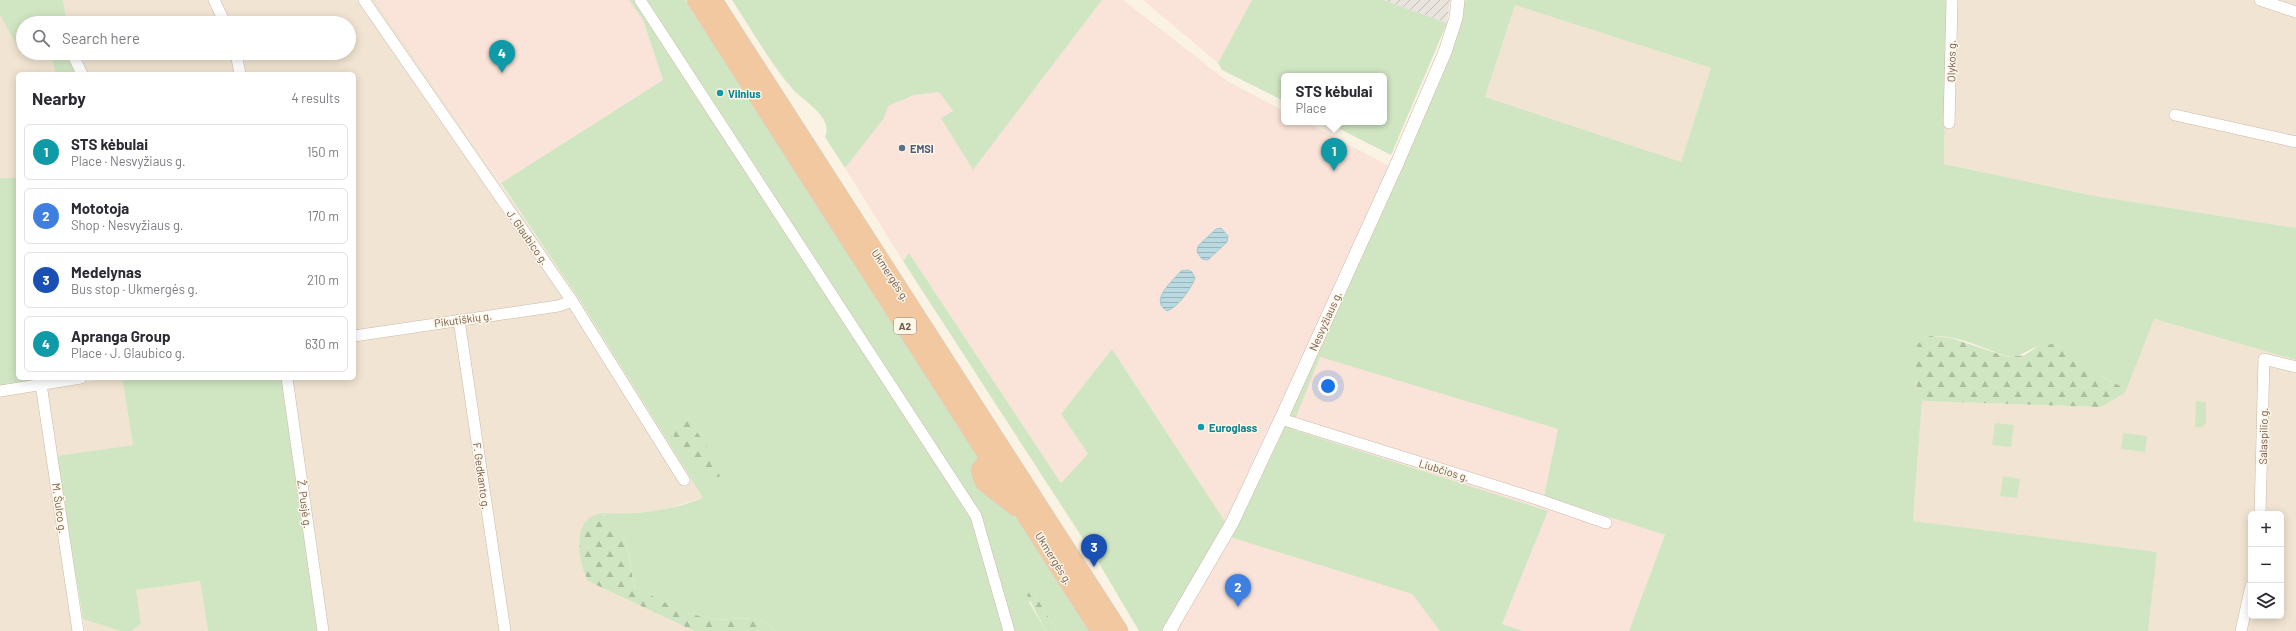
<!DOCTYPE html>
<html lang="en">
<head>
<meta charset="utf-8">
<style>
	body { margin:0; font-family:Barlow,sans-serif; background:#f7f7f7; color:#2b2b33 }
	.controls { position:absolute; right:12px; bottom:12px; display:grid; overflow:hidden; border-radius:6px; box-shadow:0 2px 10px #0003 }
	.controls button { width:36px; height:36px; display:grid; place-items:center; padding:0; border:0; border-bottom:1px solid #e1e1e2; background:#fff; color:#2b2b33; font:20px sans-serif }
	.you { position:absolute; left:1328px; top:386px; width:14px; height:14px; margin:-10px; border:3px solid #fff; border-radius:50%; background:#1a73e8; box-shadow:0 0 0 6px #1a73e833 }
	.badge { display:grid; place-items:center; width:26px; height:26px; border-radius:50%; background:#b45309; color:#fff; font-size:13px; font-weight:700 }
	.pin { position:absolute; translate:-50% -33px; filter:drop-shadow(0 1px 2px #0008) }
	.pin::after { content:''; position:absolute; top:21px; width:14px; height:12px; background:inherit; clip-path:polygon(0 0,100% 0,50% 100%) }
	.popup { position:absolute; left:1281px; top:73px; width:106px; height:52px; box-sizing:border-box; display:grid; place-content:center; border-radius:6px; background:#fff; filter:drop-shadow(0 1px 3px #0005); font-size:13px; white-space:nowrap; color:#7c7c81 }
	.popup b { font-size:15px; color:#2b2b33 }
	.popup::after { content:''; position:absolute; left:50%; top:100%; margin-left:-8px; border:8px solid transparent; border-top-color:#fff }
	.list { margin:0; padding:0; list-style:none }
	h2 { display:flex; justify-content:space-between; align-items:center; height:52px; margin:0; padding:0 16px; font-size:17px }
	h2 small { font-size:13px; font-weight:400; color:#7c7c81 }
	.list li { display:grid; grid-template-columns:26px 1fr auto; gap:12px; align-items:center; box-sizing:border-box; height:56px; margin:0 8px 8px; padding:0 8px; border:1px solid #e1e1e2; border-radius:6px }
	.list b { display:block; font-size:15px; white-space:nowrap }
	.list p { margin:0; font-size:13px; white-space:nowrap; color:#7c7c81 }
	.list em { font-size:13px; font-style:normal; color:#7c7c81 }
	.icon { flex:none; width:22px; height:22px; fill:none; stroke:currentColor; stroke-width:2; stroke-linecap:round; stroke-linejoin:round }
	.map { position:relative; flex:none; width:2296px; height:631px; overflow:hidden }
	.search { position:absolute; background:#fff; box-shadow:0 2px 10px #0003; left:16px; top:16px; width:340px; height:44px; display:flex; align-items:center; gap:10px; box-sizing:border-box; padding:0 14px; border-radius:22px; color:#7c7c81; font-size:15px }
	.panel { position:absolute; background:#fff; box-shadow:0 2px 10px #0003; left:16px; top:72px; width:340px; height:308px; border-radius:6px }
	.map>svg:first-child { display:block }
</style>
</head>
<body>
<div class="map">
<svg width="2296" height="631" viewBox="0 0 2296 631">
	<defs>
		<pattern id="industrial-furrows" width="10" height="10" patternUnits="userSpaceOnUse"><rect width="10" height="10" fill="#eae4de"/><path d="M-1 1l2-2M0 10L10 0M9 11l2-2" fill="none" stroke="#c2bcb6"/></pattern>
		<pattern id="forest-firs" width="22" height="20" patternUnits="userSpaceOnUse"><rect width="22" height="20" fill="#d0e6c3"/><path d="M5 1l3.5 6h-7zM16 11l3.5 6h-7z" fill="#adbda0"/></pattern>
		<pattern id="water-rules" width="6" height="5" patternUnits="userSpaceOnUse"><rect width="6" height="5" fill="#badae2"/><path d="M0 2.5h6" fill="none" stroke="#9cb4b9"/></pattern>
	</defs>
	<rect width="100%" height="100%" fill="#faf2e3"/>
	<g fill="#f1e4d2" fill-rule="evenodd">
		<polygon points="63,0 376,0 581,302 703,498 658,511 624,514 601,513 588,581 694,631 326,631 291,378 354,378 354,74 80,74 74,53 349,53 349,23 67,23"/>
		<polygon points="1947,0 2296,0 2296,228 2095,196 1944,164"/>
		<polygon points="1515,5 1711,68 1681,163 1485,97"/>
		<polygon points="0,15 17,46 23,45 23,53 50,53 56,74 18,74 18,178 0,178"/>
		<path d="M2153,319L2296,360V631H2148L2156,552L1913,521L1922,401L2101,407L2125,393ZM2251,514H2281V616H2251Z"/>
		<polygon points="109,378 122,378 133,445 56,456 46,388"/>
		<polygon points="36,389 73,631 0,631 0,395"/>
		<polygon points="200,581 208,631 131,631 141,624 135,590"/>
		<polygon points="83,619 120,631 85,631"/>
	</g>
	<g fill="#fae3d8">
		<polygon points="376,0 629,0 643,20 663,80 501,183"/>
		<polygon points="1102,0 1123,0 1227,81 1284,111 1284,122 1306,122 1389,166 1226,523 1112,349 1061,414 1089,455 1061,483 909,253 903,261 845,168 883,118 888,106 914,95 939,92 953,111 942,118 973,170"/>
		<polygon points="1143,0 1252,0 1218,63"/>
		<polygon points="1320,357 1558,429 1544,496 1665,535 1629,631 1523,631 1502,624 1548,511 1290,429"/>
		<polygon points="1230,537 1412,594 1440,631 1175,631"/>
	</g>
	<polygon fill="url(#industrial-furrows)" points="1383,0 1450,0 1447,23"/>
	<g fill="#d0e6c3" fill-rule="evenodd">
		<polygon points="0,0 63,0 67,23 23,23 23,45 17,46 0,15"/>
		<path d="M629,0H685L1090,631H1057L1035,595L1029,602L1046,631H776C761,612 735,621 715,619C686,616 660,600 635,587C629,561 628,525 601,513C636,515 670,511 703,498L581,302L501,183L663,80L643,20Z"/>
		<path d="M732,0H1102L973,170L941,118L953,111L939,92L914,95L888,106L884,118L845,168L825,137C834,116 802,101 791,87C770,63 750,27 732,0Z"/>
		<polygon points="1252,0 1383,0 1447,23 1391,155 1326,122 1384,122 1384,76 1284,76 1284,101 1222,70 1218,63"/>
		<path d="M1465,0H1947L1944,164L2095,196L2296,228V360L2154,319L2125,393C2119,384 2112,383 2103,377C2080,362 2087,351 2052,348C2048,348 2041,346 2037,347C2027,349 2019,360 2006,356C1981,348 1951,331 1924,338C1920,356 1909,386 1922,401L1913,521L2157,552L2148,631H1629L1665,535L1544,496L1558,429L1320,357L1291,429L1548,511L1502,624L1523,631H1440L1412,594L1230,537L1275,448L1454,46ZM1515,5L1711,68L1681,162L1485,97Z"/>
		<polygon points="50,53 74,53 80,74 56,74"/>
		<polygon points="0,178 18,178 18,378 55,378 0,387"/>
		<polygon points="909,253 1061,483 1088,454 1061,414 1112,349 1226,523 1164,631 1139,631 1100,565 903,261"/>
		<polygon points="122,378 282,378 317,631 208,631 200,581 136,590 141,624 131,631 120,631 83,619 56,456 133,445"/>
		<polygon points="2196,401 2206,402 2206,423 2203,427 2195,427"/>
		<polygon points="1995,423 2014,425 2011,447 1992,445"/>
		<polygon points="2123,433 2147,436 2145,452 2121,449"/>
		<polygon points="2003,476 2020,479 2017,498 2000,496"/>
	</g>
	<g fill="url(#forest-firs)">
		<polygon points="1931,336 1951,338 2008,357 2025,355 2037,347 2052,344 2070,350 2085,359 2102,377 2120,386 2125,393 2101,407 1922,401 1917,395 1915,364 1917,345 1924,338"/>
		<path d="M680,417C694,421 719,463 720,478L718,481C707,481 700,465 693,458C688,454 681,453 678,447C674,439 672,430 673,422Z"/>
		<path d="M601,513C629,525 628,561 635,587C661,600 686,616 715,619C735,621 761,612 776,631H694L588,581C580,566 573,531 589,518C592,516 597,515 601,513Z"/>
		<polygon points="1029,592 1035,595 1057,631 1046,631 1027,595"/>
	</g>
	<g fill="url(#water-rules)" stroke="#a1c8d3">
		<polygon points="1221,228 1228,236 1227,242 1208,260 1202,259 1197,252 1198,246 1216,229"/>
		<path d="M1188,270L1192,272L1195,278C1191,289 1178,307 1167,311C1149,300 1172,282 1181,271Z"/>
	</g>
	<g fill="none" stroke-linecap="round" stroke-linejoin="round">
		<g stroke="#cabaab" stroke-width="12">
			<g id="minor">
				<polyline points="214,0 225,23"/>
				<polyline points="364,0 572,301 684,480"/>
				<polyline points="640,0 976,516 1009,631"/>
				<polyline points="2260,0 2296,12"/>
				<polyline points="72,53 82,74"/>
				<polyline points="236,53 240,74"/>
				<polyline points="2175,115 2296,142"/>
				<polyline points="1949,123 1952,0"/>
				<polyline points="459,320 505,631"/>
				<polyline points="354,336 558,306 572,301"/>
				<polyline points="287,378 323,631"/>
				<polyline points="41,384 78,631"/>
				<polyline points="0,391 81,378"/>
				<polyline points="1281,419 1537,499 1606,523"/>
				<polyline points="2260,514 2264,359 2296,367"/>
				<polyline points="2241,631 2251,586"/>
			</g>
		</g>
		<g stroke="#cabaab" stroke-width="14">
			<polyline id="tertiary" points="1169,631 1232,523 1281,419 1396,166 1445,52 1456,18 1458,0"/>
		</g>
		<g stroke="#d7d1cd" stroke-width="19">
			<g id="trunk">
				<polyline points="696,0 1100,631"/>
				<polyline points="713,0 1119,631"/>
				<polyline points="1001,462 995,459 986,462 980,470 984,482 1016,507"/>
			</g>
		</g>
		<use href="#minor" stroke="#fff" stroke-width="11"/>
		<use href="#tertiary" stroke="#fff" stroke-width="13"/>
		<use href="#trunk" stroke="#f2c8a0" stroke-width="18"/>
	</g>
	<g fill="#0f9aa8" stroke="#fdf6e9" stroke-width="1.5">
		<circle cx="720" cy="93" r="4"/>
		<circle cx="1201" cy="427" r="4"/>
	</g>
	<circle fill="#5c6f8a" stroke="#fdf6e9" stroke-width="1.5" cx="902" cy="148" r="4"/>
	<g text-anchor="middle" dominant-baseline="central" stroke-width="3" stroke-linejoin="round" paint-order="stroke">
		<rect fill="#fdf6e9" stroke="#9a897a" stroke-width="1" x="894" y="318" width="22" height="16" rx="3"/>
		<g font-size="10" font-weight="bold" fill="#705a4b">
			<text x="905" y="326">A2</text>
		</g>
		<g font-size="11" fill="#705a4b" stroke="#fdf6e9">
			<text transform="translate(1951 61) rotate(-89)">Olykos g.</text>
			<text transform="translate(528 237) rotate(55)">J. Glaubico g.</text>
			<text transform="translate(891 275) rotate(57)">Ukmergės g.</text>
			<text transform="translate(463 319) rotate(-8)">Pikutiškių g.</text>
			<text transform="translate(1325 321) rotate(-66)">Nesvyžiaus g.</text>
			<text transform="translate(2263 436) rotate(-89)">Salaspilio g.</text>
			<text transform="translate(1444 470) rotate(17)">Liubčios g.</text>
			<text transform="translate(482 476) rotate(82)">F. Gedkanto g.</text>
			<text transform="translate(305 504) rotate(82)">Ž. Pusjė g.</text>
			<text transform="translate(60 508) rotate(82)">M. Šulco g.</text>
			<text transform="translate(1054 558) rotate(58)">Ukmergės g.</text>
		</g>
		<g font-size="11" font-weight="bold" fill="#0d838f" stroke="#fdf6e9" text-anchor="start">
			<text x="728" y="93">Vilnius</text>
			<text x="1209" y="427">Euroglass</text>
		</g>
		<g font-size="11" font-weight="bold" fill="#4e5e75" stroke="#fdf6e9" text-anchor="start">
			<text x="910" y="148">EMSI</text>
		</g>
	</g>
</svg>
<div class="controls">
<button>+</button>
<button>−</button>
<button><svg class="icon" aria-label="layers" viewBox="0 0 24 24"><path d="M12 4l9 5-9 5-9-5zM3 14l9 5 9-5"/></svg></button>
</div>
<div class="you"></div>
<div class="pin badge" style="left:1334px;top:171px;background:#0f9aa8">1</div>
<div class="popup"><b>STS kėbulai</b>Place</div>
<div class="pin badge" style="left:1238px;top:607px;background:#3f7fe0">2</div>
<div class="pin badge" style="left:1094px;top:567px;background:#1a4fb4">3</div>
<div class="pin badge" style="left:502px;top:73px;background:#0f9aa8">4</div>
<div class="search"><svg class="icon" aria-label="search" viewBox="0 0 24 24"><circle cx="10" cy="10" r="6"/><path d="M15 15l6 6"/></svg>Search here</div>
<section class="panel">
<h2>Nearby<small>4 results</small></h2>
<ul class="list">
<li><span class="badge" style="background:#0f9aa8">1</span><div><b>STS kėbulai</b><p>Place · Nesvyžiaus g.</p></div><em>150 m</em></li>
<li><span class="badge" style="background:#3f7fe0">2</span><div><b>Mototoja</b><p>Shop · Nesvyžiaus g.</p></div><em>170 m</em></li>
<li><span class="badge" style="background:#1a4fb4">3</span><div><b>Medelynas</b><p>Bus stop · Ukmergės g.</p></div><em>210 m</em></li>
<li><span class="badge" style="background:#0f9aa8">4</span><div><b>Apranga Group</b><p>Place · J. Glaubico g.</p></div><em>630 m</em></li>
</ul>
</section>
</div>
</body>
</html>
